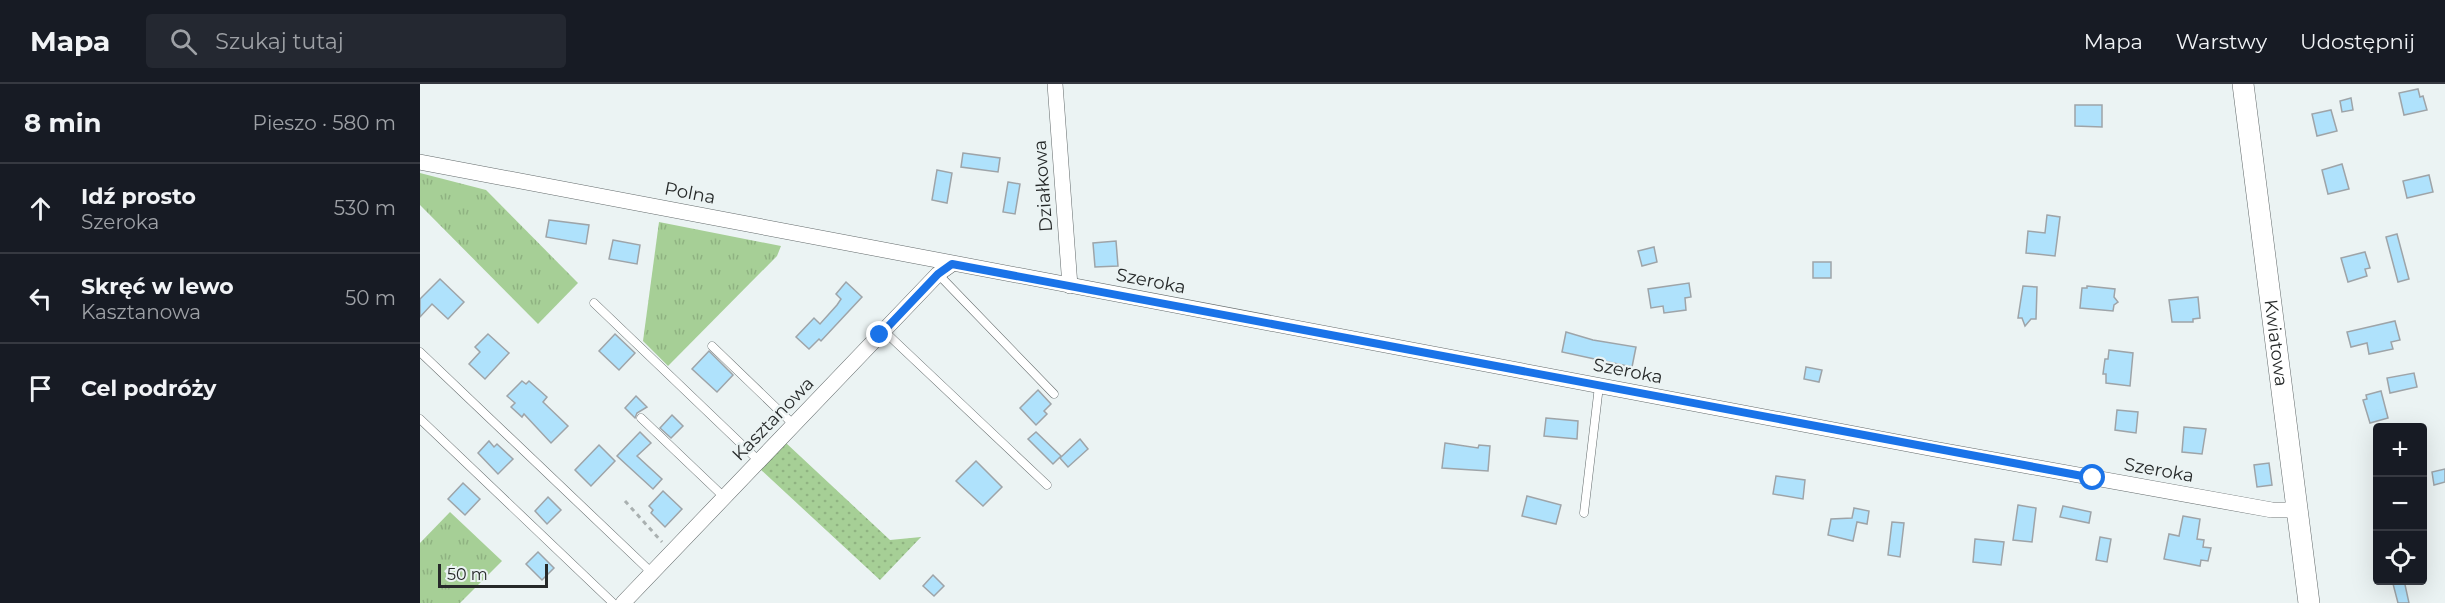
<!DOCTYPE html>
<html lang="pl">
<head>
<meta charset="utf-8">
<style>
	body { margin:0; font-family:Montserrat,sans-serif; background:#242831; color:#f1f3f6 }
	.controls { position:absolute; right:18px; bottom:18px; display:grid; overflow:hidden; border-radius:6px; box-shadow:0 6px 24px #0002 }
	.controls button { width:54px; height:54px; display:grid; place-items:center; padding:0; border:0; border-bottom:2px solid #363941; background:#171b24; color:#f1f3f6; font:30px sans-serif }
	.scale { position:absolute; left:18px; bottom:15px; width:110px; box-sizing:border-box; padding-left:6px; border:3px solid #262929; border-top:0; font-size:16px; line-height:21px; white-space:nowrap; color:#262929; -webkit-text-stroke:4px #ebf3f3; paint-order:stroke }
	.stop { position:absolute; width:18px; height:18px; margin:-14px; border:4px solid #1a73e8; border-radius:50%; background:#fff }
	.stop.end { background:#1a73e8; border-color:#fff; box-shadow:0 2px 6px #0008 }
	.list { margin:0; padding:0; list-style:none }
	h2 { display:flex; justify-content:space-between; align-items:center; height:78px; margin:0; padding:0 24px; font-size:26px }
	h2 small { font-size:20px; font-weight:400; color:#9ea1a6 }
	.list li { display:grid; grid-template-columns:39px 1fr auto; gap:18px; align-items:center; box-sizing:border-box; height:90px; padding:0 24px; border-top:2px solid #363941 }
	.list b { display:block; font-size:22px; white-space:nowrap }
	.list p { margin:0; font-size:20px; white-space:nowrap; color:#9ea1a6 }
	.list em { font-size:20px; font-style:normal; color:#9ea1a6 }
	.icon { flex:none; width:33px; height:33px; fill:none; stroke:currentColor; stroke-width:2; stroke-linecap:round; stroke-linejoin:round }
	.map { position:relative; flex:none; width:2025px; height:519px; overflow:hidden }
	header { display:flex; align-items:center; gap:36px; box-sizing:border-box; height:84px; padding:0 30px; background:#171b24; border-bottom:2px solid #363941 }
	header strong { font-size:28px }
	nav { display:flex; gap:33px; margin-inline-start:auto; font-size:21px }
	.search { width:420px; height:54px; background:#242831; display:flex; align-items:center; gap:15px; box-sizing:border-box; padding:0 21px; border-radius:6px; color:#9ea1a6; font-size:22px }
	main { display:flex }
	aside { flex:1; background:#171b24 }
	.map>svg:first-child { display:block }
</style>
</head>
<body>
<header>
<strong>Mapa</strong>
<div class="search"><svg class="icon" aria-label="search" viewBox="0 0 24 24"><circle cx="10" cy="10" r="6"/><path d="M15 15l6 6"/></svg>Szukaj tutaj</div>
<nav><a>Mapa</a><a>Warstwy</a><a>Udostępnij</a></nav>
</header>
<main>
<aside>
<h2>8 min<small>Pieszo · 580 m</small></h2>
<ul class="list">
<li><svg class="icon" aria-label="ahead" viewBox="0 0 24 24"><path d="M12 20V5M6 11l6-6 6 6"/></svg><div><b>Idź prosto</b><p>Szeroka</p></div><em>530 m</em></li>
<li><svg class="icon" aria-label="left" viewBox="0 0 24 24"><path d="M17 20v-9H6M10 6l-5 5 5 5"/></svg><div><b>Skręć w lewo</b><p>Kasztanowa</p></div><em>50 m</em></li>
<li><svg class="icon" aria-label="arrive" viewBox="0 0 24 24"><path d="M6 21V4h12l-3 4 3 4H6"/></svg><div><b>Cel podróży</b></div></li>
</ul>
</aside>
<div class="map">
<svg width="2025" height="519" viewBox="0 0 2025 519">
	<defs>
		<pattern id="grass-tufts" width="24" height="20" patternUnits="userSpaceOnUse" patternTransform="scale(1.5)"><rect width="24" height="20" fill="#a6cf96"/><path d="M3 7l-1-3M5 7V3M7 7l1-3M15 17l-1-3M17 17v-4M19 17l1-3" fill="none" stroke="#8fb281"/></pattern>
		<pattern id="garden-dots" width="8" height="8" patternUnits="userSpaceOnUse" patternTransform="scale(1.5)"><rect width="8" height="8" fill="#a6cf96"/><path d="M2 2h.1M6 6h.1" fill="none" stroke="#8fb281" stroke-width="1.8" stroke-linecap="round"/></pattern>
	</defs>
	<rect width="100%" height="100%" fill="#ebf3f3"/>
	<g fill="url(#grass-tufts)">
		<polygon points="0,89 66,106 158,199 118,240 0,121"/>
		<polygon points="239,138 361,162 357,172 248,282 223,257"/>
		<polygon points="30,428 82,477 40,519 0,519 0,459"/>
	</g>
	<polygon fill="url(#garden-dots)" points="366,359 470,456 501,453 460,496 340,385"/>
	<g fill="#afe2fc" stroke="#9ea4a8" stroke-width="1.5">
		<polygon points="1998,5 2000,13 2003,12 2007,26 1984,31 1979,9"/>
		<polygon points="1931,14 1933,26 1922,28 1920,17"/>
		<polygon points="1655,21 1682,21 1682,43 1655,42"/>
		<polygon points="1911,26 1917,47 1897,52 1892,30"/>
		<polygon points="543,69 580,74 578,88 541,83"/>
		<polygon points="1922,80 1929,105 1908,110 1902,86"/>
		<polygon points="517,86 532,89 527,119 512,116"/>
		<polygon points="2009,91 2013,108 1987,114 1983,97"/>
		<polygon points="588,98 600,100 595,130 583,128"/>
		<polygon points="1627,131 1640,133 1635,172 1606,169 1608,147 1625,149"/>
		<polygon points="129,136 169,141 166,160 126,153"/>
		<polygon points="1977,150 1989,195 1978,198 1966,153"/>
		<polygon points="193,156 220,161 217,180 189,175"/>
		<polygon points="696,157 698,182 675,183 673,159"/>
		<polygon points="1234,163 1237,178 1222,182 1218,167"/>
		<polygon points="1945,168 1950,184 1945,185 1947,192 1928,198 1921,174"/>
		<rect x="1393" y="178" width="18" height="16"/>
		<polygon points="20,195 44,218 28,235 12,220 0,233 0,215"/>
		<polygon points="426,198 442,213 401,257 399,255 389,265 376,253 394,234 400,240 417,221 421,215 416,210"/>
		<polygon points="1269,199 1271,213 1265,214 1266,226 1244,229 1243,222 1231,224 1228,205"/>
		<polygon points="1603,202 1617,203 1616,235 1611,235 1605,242 1602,234 1598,234"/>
		<polygon points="1667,202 1695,205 1694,213 1698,218 1694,221 1693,227 1660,224 1662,204 1667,204"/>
		<polygon points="1778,213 1780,234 1773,235 1773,238 1752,238 1749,216"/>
		<polygon points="1975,237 1980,256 1971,258 1973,265 1949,270 1947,259 1931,263 1927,248"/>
		<polygon points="1146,248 1173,256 1216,263 1212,283 1142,268"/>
		<polygon points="68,250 89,269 65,295 49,280 60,268 55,263"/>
		<polygon points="195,250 215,269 199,286 179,267"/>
		<polygon points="1689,266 1713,269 1710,302 1686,299 1686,290 1683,290 1685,275 1688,275"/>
		<polygon points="289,267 313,291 297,308 272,285"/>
		<polygon points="1386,283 1402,286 1399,298 1384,295"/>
		<polygon points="1994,289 1997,303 1970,309 1967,294"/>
		<polygon points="102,297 106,300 109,297 127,313 123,318 148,342 131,359 104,330 102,333 91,323 95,319 87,312"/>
		<polygon points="618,306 631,320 624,327 627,330 616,341 600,324"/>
		<polygon points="1961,307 1968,334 1950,339 1943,316 1947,315 1946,311"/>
		<polygon points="216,312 227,323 217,329 215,334 205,324"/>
		<polygon points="1697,326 1718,328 1716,349 1695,346"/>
		<polygon points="252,331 263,342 251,354 240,344"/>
		<polygon points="1126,334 1158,337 1157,355 1124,352"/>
		<polygon points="1764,343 1786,345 1782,370 1762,368"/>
		<polygon points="220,348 231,359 217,372 242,395 233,405 197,372"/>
		<polygon points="616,348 641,372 633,380 608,355"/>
		<polygon points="660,355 668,365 648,383 640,374"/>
		<polygon points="69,357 74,363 77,360 93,375 78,390 58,369"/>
		<polygon points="1025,359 1058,364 1059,361 1070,362 1068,387 1022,384"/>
		<polygon points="179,361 195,377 171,402 155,386"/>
		<polygon points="556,377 582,403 563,422 536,397"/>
		<polygon points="1849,379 1852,401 1837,403 1834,381"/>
		<polygon points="2025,385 2025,398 2014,401 2012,388"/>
		<polygon points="1356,392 1385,396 1383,415 1353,410"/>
		<polygon points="43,399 60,415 45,431 28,415"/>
		<polygon points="243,407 262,425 245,443 231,429 233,426 229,422"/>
		<polygon points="1107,412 1141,421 1136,440 1102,432"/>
		<polygon points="128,413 141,426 127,440 115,427"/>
		<polygon points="1598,421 1616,424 1612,458 1593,456"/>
		<polygon points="1643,422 1671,428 1669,439 1640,433"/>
		<polygon points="1434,424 1449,427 1447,440 1437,438 1433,457 1408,451 1411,435 1432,434"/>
		<polygon points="1763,432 1780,435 1777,455 1784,456 1783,463 1791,464 1788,477 1781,476 1780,482 1744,475 1749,450 1759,452"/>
		<polygon points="1472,438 1484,439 1480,473 1468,471"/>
		<polygon points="1680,453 1691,455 1687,478 1676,476"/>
		<polygon points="1555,455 1584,458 1581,481 1553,478"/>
		<polygon points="118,468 134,484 122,496 106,480"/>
		<polygon points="513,491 524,502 514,512 503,502"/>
		<polygon points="1972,496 1984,496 1989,519 1978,519"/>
	</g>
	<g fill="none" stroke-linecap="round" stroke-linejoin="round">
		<g stroke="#636a6b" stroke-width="9">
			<g id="lane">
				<polyline points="518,190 634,310"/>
				<polyline points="174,219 339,377"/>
				<polyline points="464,247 627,401"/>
				<polyline points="292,262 374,341"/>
				<polyline points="0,268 232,489"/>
				<polyline points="221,334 304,413"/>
				<polyline points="0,335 193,519"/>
				<polyline points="1164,429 1179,302"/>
			</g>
		</g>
		<g stroke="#636a6b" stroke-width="16">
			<g id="street">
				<polyline points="635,0 650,202"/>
				<polyline points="0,78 1514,365 1852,426 1878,426"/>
				<polyline points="203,519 518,190 532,180"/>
			</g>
		</g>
		<g stroke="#636a6b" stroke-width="22">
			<g id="secondary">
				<path id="s1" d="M1823,0L1889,519"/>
			</g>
		</g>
		<polyline stroke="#a9b0b0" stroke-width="3" stroke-dasharray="4.5 4.5" stroke-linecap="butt" points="205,417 242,458"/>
		<use href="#lane" stroke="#fff" stroke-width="8"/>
		<use href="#street" stroke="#fff" stroke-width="15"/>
		<use href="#secondary" stroke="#fff" stroke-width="21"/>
	</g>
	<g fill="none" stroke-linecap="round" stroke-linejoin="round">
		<polyline stroke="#1a73e8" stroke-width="8" points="460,251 518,190 532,180 1673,394"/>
	</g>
	<g text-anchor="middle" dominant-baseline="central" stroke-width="4.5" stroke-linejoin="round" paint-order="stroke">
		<g font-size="18" fill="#262929" stroke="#ebf3f3">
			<text transform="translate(623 102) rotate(-94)">Działkowa</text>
			<text transform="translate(270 109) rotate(11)">Polna</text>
			<text transform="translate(731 197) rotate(11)">Szeroka</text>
			<text stroke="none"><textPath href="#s1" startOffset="261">Kwiatowa</textPath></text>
			<text transform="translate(1208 287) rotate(11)">Szeroka</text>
			<text transform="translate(353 335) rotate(-46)">Kasztanowa</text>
			<text transform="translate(1739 386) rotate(10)">Szeroka</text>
		</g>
	</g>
</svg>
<div class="controls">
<button>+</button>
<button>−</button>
<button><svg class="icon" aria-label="locate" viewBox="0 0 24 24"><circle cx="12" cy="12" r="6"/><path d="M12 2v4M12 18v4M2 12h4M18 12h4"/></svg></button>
</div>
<div class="scale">50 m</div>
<div class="stop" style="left:1673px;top:394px"></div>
<div class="stop end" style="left:460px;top:251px"></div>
</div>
</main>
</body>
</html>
